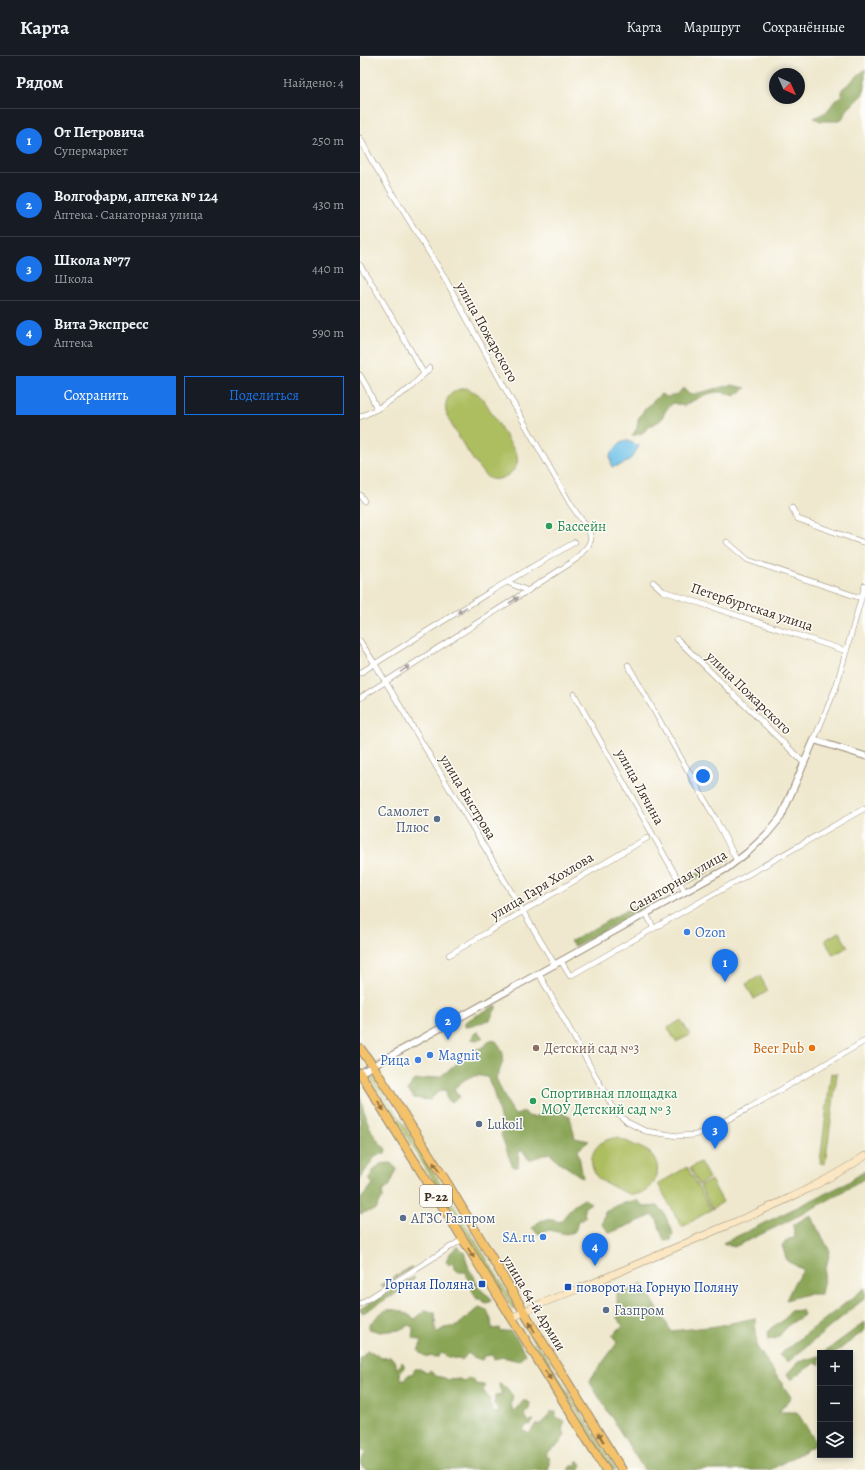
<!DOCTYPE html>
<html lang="ru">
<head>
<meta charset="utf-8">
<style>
	body { margin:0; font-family:Alegreya,serif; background:#242831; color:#f1f3f6 }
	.controls { position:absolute; right:12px; bottom:12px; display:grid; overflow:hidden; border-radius:0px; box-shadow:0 2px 6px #0003 }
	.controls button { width:36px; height:36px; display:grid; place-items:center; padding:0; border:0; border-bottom:1px solid #363941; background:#171b24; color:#f1f3f6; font:20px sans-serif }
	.compass { position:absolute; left:409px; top:12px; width:36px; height:36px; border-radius:50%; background:#171b24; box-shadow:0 2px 6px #0003; rotate:135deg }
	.you { position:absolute; left:343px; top:720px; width:14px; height:14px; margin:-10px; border:3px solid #fff; border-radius:50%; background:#1a73e8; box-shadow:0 0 0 6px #1a73e833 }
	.badge { display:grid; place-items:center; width:26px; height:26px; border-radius:50%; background:#1a73e8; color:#fff; font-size:13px; font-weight:700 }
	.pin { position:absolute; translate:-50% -33px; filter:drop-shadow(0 1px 2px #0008) }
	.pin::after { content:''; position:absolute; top:21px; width:14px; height:12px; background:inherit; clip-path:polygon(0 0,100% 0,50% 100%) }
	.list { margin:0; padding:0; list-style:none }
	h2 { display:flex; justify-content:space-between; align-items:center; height:52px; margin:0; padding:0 16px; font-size:17px }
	h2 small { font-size:13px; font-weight:400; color:#9ea1a6 }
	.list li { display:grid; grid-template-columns:26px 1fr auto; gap:12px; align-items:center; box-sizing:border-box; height:64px; padding:0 16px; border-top:1px solid #363941 }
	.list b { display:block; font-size:15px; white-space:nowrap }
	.list p { margin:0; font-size:13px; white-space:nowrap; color:#9ea1a6 }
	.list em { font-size:13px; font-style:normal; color:#9ea1a6 }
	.actions { display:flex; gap:8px; padding:12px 16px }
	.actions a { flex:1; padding:9px 0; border:1px solid #1a73e8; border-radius:0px; text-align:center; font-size:14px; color:#1a73e8 }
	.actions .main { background:#1a73e8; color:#fff }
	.icon { flex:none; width:22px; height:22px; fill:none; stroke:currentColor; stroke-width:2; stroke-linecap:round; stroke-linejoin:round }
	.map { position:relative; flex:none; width:505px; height:1414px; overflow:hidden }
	header { display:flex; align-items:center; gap:24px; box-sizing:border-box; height:56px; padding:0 20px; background:#171b24; border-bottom:1px solid #363941 }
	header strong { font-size:19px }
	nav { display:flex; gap:22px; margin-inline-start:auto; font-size:14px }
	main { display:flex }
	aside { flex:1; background:#171b24 }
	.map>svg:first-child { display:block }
</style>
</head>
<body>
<header>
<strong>Карта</strong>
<nav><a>Карта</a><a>Маршрут</a><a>Сохранённые</a></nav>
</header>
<main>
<aside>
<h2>Рядом<small>Найдено: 4</small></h2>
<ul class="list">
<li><span class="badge">1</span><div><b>От Петровича</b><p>Супермаркет</p></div><em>250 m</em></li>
<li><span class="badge">2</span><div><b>Волгофарм, аптека № 124</b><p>Аптека · Санаторная улица</p></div><em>430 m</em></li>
<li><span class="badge">3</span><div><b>Школа №77</b><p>Школа</p></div><em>440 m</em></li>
<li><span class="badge">4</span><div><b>Вита Экспресс</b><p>Аптека</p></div><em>590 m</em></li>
</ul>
<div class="actions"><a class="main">Сохранить</a><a>Поделиться</a></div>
</aside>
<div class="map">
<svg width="505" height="1414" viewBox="0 0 505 1414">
	<rect width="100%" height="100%" fill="#fdfcf7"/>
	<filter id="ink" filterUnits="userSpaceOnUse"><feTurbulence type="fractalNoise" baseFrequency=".025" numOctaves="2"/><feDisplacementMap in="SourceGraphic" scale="8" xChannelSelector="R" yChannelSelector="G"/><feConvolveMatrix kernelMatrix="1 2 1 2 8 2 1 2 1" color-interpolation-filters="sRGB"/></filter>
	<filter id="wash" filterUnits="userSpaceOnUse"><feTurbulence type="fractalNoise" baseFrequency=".012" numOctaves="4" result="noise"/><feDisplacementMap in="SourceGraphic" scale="16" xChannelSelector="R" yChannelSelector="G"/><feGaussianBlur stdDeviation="0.9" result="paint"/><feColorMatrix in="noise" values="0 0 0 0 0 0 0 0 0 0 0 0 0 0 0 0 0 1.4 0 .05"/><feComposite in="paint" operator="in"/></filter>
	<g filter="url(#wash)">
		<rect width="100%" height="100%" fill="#efe8ce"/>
		<g fill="#adbe61" stroke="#747440">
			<path d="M106,332L118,338L124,344L157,399C157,401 158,405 157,408C154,418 137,428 127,421C118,414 94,374 88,362C86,358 85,352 86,347C88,337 97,333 106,332Z"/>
			<polygon points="479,876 488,891 473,899 465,884"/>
			<polygon points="400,920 408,935 394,943 386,928"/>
			<polygon points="321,964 330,979 316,986 308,972"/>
			<polygon points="12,1017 156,1251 153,1253 9,1020"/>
			<polygon points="471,1017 477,1018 465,1108 460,1107"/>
			<path d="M254,1082C261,1082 268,1086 274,1089C281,1092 288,1094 293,1100C305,1116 291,1141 271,1138C261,1136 249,1128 240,1124C224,1108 232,1085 254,1082Z"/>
			<polygon points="340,1106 349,1122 339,1129 330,1112"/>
			<polygon points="327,1111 351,1154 322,1171 298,1128"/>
			<polygon points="351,1124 363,1146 352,1153 340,1130"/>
			<polygon points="161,1261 163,1263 256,1414 252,1414 161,1265"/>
		</g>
		<g fill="#8aa557" stroke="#62683a">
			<path d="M505,13V32L502,39L487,54L482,63L476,65H461L454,62C458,59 465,58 468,54C473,48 474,43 482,40V33L491,26Z"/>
			<path d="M371,329L386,332L375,340C371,339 365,336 360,336C347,336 334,344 324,350L313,347L306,354L301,364L289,371L282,377L272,380L277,372L278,363L284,354L301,338L307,341L318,338L323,332L330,339Z"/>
			<polygon points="367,801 370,802 368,804 327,828 325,824"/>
			<polygon points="304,833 305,839 287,851 269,859 261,865 215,890 210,886"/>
			<path d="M134,950H137L130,964C121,966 114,971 105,971V966Z"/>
			<polygon points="118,976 122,979 122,983 117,984 111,983 114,978"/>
			<path d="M130,984L136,985C148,1000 143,1006 136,1022L148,1049L155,1059L165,1056L168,1060L175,1061L194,1052L210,1061L215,1082L229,1085L218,1094L223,1122L199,1106L189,1097L169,1104L163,1095H159L158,1111H153C148,1101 146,1090 141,1079L143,1073L133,1034L128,1022C114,1016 104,1023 94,1033L100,1041L91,1046L86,1042V1034L79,1035L70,1044L54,1042L48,1034L53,1025L81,1020L114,994L124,991Z"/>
			<path d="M0,1041C6,1061 9,1078 26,1093L25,1098L16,1099L0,1123Z"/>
			<path d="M31,1107L37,1113L29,1131L22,1135L23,1142L18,1148L17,1153C11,1156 6,1155 0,1158V1144L13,1128L9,1123L13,1115L20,1108Z"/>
			<path d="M505,1115V1122C463,1149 419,1170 374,1191L363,1187L485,1128Z"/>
			<path d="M224,1143L231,1147L224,1152L225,1161L223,1164H218L216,1173L214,1176L206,1178L189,1174L179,1178L172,1172C181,1162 188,1162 200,1166L213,1150Z"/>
			<polygon points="277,1144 284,1151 298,1150 303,1155 311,1172 313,1177 311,1184 304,1185 297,1164 293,1159 250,1177 242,1169 245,1156 260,1148"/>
			<polygon points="450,1159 470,1195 466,1212 461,1238 447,1238 426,1244 435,1225 444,1214 427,1205 422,1189 429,1183 435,1182 433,1169"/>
			<path d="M99,1191L104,1196L109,1213L114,1220L117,1228L122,1235L130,1241L131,1244L130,1246L126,1247L120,1243H117C113,1238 108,1223 106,1216H99L95,1213L94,1206L89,1209L86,1206C87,1200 93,1192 99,1191Z"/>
			<polygon points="51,1211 53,1211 24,1230 22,1231 21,1229"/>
			<polygon points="54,1221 55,1222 45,1232 3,1257 0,1255 0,1253"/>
			<polygon points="283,1228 311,1275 357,1270 395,1262 397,1291 431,1341 419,1356 437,1356 457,1388 410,1414 284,1414 229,1325 257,1287 252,1279 263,1270 257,1262 257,1237"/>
			<polygon points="505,1232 505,1242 428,1306 419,1299"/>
			<path d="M119,1251L127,1254L131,1263L132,1273L140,1272L141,1276L150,1275L157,1282L165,1298L159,1305L143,1301L134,1303L133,1299L124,1300L122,1304L113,1301L108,1297L102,1304L88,1301L82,1297L78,1301L65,1300L58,1295L62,1285L53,1282L54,1273L49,1269L39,1274L20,1276L9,1273V1269C13,1265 17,1260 21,1257C32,1249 45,1256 55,1263L66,1254L75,1257L76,1277L84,1272L97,1270Z"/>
			<path d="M442,1254L444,1259L430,1268L417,1282L408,1284L407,1276C417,1265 422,1270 430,1255Z"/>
			<polygon points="505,1266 505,1274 475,1297 463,1297"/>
			<path d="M7,1295L12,1296L22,1302L31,1301L36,1307V1312L39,1311L42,1306L44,1308V1312L40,1315L41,1323H46L47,1320L50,1318H52L55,1313H60L67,1317L70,1315L76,1320L85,1322L88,1324L99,1323L105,1325L110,1322L114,1324L115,1328L124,1329L126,1331L123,1334L130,1344L129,1347L133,1351L131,1353L134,1357H137L139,1354L134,1348L135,1340L142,1339L139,1329L140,1327L146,1332L153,1340L151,1348L153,1355L156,1354L163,1345H167L170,1347L169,1351L171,1352L164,1358L169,1366L173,1364V1366L170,1369H167L163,1374L169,1378L175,1369L182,1368L191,1356H196V1361L204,1365V1368L202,1373L205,1378C203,1382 201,1386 198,1389C193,1393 188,1394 185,1400L189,1402V1408L188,1411L189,1414H6L0,1406L1,1403L6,1397L4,1395L0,1394V1388L2,1386V1382H0V1301L4,1300V1298Z"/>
			<polygon points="460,1300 460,1309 455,1307 441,1316 431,1324 427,1318 438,1306"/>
			<polygon points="217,1405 219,1405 222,1408 220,1412 221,1414 208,1414 211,1410 217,1410 216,1407"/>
		</g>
		<path fill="#6dc1e9" stroke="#547684" d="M266,384L279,390C271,404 268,408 252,411L250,399L258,389Z"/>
	</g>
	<g filter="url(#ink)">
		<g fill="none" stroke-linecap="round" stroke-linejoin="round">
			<g stroke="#958976" stroke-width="6">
				<g id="minor">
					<polyline points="0,82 12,105 82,217 148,338 211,449 229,474 231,483 228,490 216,503 206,510 0,642"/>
					<polyline points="0,209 18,237 64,318"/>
					<polyline points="0,319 7,331 17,353"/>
					<polyline points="0,361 17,353 49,333 70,312"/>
					<polyline points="0,439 4,445"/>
					<polyline points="432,452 438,463 505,487"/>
					<polyline points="367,486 388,504 501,542"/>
					<polyline points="147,526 168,535"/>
					<polyline points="293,526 303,535 486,595"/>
					<polyline points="317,583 444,707"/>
					<polyline points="0,585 15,608 195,909"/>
					<polyline points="268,609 355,762 377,805"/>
					<polyline points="0,617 133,534 215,486"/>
					<polyline points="214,638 325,836"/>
					<polyline points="454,684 476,631 505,529"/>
					<polyline points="286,857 293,871"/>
					<polyline points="89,899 287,782"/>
					<polyline points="201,905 210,920 505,752"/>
					<polyline points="179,918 255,1055 267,1066 285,1075 318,1080 335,1079 350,1073 389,1052 505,985"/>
					<polyline points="0,1248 103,1183"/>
				</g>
			</g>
			<g stroke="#958976" stroke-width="8">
				<polyline id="tertiary" points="0,1017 366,813 388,796 407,778 421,761 454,684 505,700"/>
			</g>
			<g stroke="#958976" stroke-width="8">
				<path id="secondary" d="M152,1262C180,1246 209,1237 238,1225C279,1207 320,1190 361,1172C411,1151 460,1130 505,1100"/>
			</g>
			<g stroke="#958976" stroke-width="10">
				<g id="trunk">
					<polyline points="0,992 13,1010 89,1130 175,1274 262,1414"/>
					<polyline points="0,1017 246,1414"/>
				</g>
			</g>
			<use href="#minor" stroke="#fff" stroke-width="5"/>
			<use href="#tertiary" stroke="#fff" stroke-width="6"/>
			<use href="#secondary" stroke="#fbe7c3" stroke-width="7"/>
			<use href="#trunk" stroke="#f4c26a" stroke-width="8"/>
		</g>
		<defs><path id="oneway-solid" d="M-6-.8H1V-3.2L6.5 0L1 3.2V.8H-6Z"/></defs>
		<g fill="#a79f9a">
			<use href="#oneway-solid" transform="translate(154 544) rotate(-33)"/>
			<use href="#oneway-solid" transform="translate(102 554) rotate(148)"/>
			<use href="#oneway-solid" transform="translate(45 613) rotate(-34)"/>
		</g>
		<g fill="#8e6e40">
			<use href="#oneway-solid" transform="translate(21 1050) rotate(58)"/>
			<use href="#oneway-solid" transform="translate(76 1111) rotate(-123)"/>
			<use href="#oneway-solid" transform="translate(111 1197) rotate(58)"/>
			<use href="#oneway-solid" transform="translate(172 1271) rotate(-120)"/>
			<use href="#oneway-solid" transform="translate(188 1319) rotate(58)"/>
			<use href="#oneway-solid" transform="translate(241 1381) rotate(-122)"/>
		</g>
	</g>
	<g fill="#2e9e5b" stroke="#fdfcf7" stroke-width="1.5">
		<circle cx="189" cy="470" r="4"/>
		<circle cx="173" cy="1045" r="4"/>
	</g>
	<g fill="#5c6f8a" stroke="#fdfcf7" stroke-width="1.5">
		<circle cx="77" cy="763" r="4"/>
		<circle cx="119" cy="1068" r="4"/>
		<circle cx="43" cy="1162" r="4"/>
		<circle cx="246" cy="1254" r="4"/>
	</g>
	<g fill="#3f7fe0" stroke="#fdfcf7" stroke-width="1.5">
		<circle cx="327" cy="876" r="4"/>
		<circle cx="70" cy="999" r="4"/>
		<circle cx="58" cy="1004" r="4"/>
		<circle cx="183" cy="1181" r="4"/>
	</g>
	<circle fill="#8d6e63" stroke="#fdfcf7" stroke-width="1.5" cx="176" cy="992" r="4"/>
	<circle fill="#e8710a" stroke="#fdfcf7" stroke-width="1.5" cx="452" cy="992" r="4"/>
	<g fill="#1a4fb4" stroke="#fdfcf7" stroke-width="1.5">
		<rect x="118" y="1224" width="8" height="8" rx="2"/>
		<rect x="204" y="1227" width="8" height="8" rx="2"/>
	</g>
	<g text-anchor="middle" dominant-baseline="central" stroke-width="3" stroke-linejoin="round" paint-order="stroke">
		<rect fill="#fdfcf7" stroke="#75695f" stroke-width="1" x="60" y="1129" width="32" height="22" rx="3"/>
		<g font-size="13" font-weight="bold" fill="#3b2a1e">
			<text x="76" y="1140">Р-22</text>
		</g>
		<g font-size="14" fill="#3b2a1e" stroke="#fdfcf7">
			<text transform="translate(127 276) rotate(61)">улица Пожарского</text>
			<text transform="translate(392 551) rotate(18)">Петербургская улица</text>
			<text transform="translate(389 637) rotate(44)">улица Пожарского</text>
			<text transform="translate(280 731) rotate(61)">улица Лячина</text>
			<text transform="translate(108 741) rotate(59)">улица Быстрова</text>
			<text transform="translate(318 825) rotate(-30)">Санаторная улица</text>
			<text transform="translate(182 830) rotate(-31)">улица Гаря Хохлова</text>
			<text transform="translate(174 1247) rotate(59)">улица 64-й Армии</text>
		</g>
		<g font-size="14" fill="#27864d" stroke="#fdfcf7" text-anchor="start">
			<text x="197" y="470">Бассейн</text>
			<text x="181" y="1037">Спортивная площадка<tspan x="181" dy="16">МОУ Детский сад № 3</tspan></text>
		</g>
		<g font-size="14" fill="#4e5e75" stroke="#fdfcf7" text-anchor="start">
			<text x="69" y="755" text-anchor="end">Самолет<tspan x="69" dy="16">Плюс</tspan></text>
			<text x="127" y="1068">Lukoil</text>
			<text x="51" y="1162">АГЗС Газпром</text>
			<text x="254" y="1254">Газпром</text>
		</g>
		<g font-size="14" fill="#366cbe" stroke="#fdfcf7" text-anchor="start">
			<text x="335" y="876">Ozon</text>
			<text x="78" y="999">Magnit</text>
			<text x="50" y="1004" text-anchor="end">Рица</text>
			<text x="175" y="1181" text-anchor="end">SA.ru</text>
		</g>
		<g font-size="14" fill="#785e54" stroke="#fdfcf7" text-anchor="start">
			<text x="184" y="992">Детский сад №3</text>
		</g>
		<g font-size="14" fill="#c56008" stroke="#fdfcf7" text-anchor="end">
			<text x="444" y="992">Beer Pub</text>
		</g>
		<g font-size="14" fill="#164399" stroke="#fdfcf7" text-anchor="end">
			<text x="114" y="1228">Горная Поляна</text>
			<text x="216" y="1231" text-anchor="start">поворот на Горную Поляну</text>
		</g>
	</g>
</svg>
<div class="controls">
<button>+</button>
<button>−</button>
<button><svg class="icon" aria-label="layers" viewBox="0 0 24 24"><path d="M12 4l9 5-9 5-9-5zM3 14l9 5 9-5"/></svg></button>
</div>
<svg class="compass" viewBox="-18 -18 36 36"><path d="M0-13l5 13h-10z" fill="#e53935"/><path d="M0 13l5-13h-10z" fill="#9ea1a6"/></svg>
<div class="you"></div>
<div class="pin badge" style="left:365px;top:926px">1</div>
<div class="pin badge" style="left:88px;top:984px">2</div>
<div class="pin badge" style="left:355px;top:1093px">3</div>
<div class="pin badge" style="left:235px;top:1210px">4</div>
</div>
</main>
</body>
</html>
